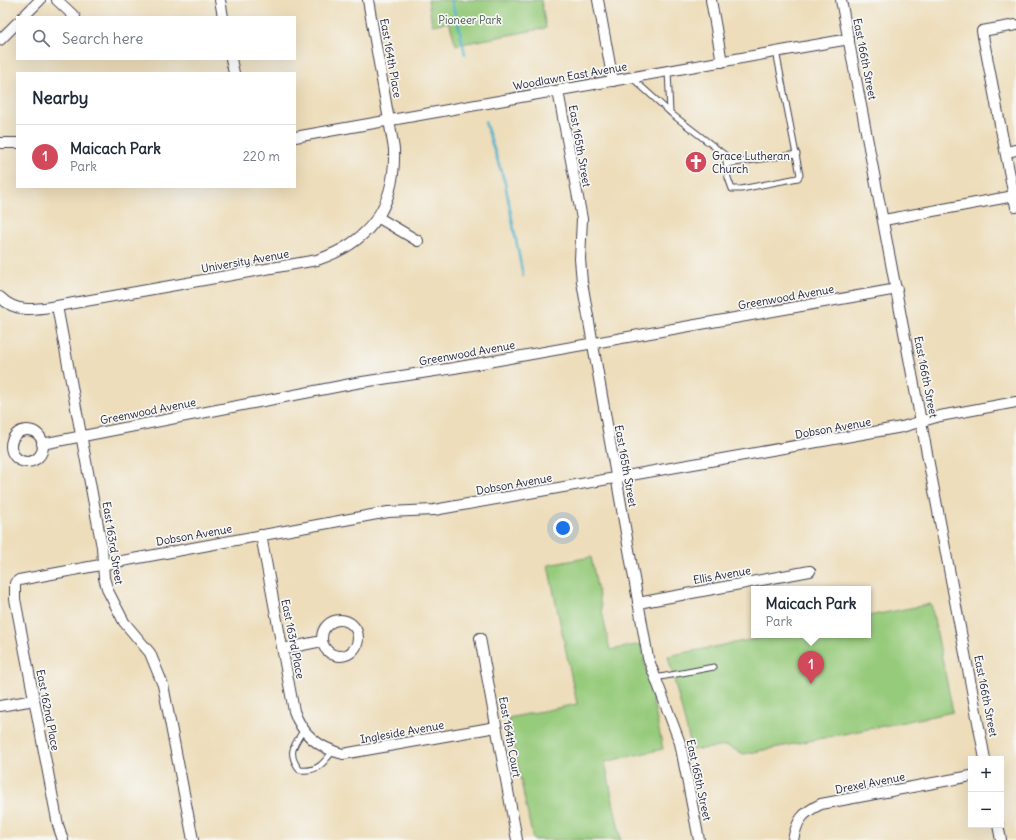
<!DOCTYPE html>
<html lang="en">
<head>
<meta charset="utf-8">
<style>
	body { margin:0; font-family:Delius,sans-serif; background:#f6f6f7; color:#1f2937 }
	.controls { position:absolute; right:12px; bottom:12px; display:grid; overflow:hidden; border-radius:0px; box-shadow:0 4px 16px #0002 }
	.controls button { width:36px; height:36px; display:grid; place-items:center; padding:0; border:0; border-bottom:1px solid #e0e1e3; background:#fff; color:#1f2937; font:20px sans-serif }
	.you { position:absolute; left:563px; top:528px; width:14px; height:14px; margin:-10px; border:3px solid #fff; border-radius:50%; background:#1a73e8; box-shadow:0 0 0 6px #1a73e833 }
	.badge { display:grid; place-items:center; width:26px; height:26px; border-radius:50%; background:#d1495b; color:#fff; font-size:13px; font-weight:700 }
	.pin { position:absolute; translate:-50% -33px; filter:drop-shadow(0 1px 2px #0008) }
	.pin::after { content:''; position:absolute; top:21px; width:14px; height:12px; background:inherit; clip-path:polygon(0 0,100% 0,50% 100%) }
	.popup { position:absolute; left:751px; top:586px; width:120px; height:52px; box-sizing:border-box; display:grid; place-content:center; border-radius:0px; background:#fff; filter:drop-shadow(0 1px 3px #0005); font-size:13px; white-space:nowrap; color:#747a83 }
	.popup b { font-size:15px; color:#1f2937 }
	.popup::after { content:''; position:absolute; left:50%; top:100%; margin-left:-8px; border:8px solid transparent; border-top-color:#fff }
	.list { margin:0; padding:0; list-style:none }
	h2 { display:flex; justify-content:space-between; align-items:center; height:52px; margin:0; padding:0 16px; font-size:17px }
	h2 small { font-size:13px; font-weight:400; color:#747a83 }
	.list li { display:grid; grid-template-columns:26px 1fr auto; gap:12px; align-items:center; box-sizing:border-box; height:64px; padding:0 16px; border-top:1px solid #e0e1e3 }
	.list b { display:block; font-size:15px; white-space:nowrap }
	.list p { margin:0; font-size:13px; white-space:nowrap; color:#747a83 }
	.list em { font-size:13px; font-style:normal; color:#747a83 }
	.icon { flex:none; width:22px; height:22px; fill:none; stroke:currentColor; stroke-width:2; stroke-linecap:round; stroke-linejoin:round }
	.map { position:relative; flex:none; width:1016px; height:840px; overflow:hidden }
	.search { position:absolute; background:#fff; box-shadow:0 4px 16px #0002; left:16px; top:16px; width:280px; height:44px; display:flex; align-items:center; gap:10px; box-sizing:border-box; padding:0 14px; border-radius:0px; color:#747a83; font-size:15px }
	.panel { position:absolute; background:#fff; box-shadow:0 4px 16px #0002; left:16px; top:72px; width:280px; height:116px; border-radius:0px }
	.map>svg:first-child { display:block }
</style>
</head>
<body>
<div class="map">
<svg width="1016" height="840" viewBox="0 0 1016 840">
	<rect width="100%" height="100%" fill="#f6f6f2"/>
	<filter id="ink" filterUnits="userSpaceOnUse"><feTurbulence type="fractalNoise" baseFrequency=".025" numOctaves="2"/><feDisplacementMap in="SourceGraphic" scale="8" xChannelSelector="R" yChannelSelector="G"/><feConvolveMatrix kernelMatrix="1 2 1 2 8 2 1 2 1" color-interpolation-filters="sRGB"/></filter>
	<filter id="wash" filterUnits="userSpaceOnUse"><feTurbulence type="fractalNoise" baseFrequency=".012" numOctaves="4" result="noise"/><feDisplacementMap in="SourceGraphic" scale="16" xChannelSelector="R" yChannelSelector="G"/><feGaussianBlur stdDeviation="0.9" result="paint"/><feColorMatrix in="noise" values="0 0 0 0 0 0 0 0 0 0 0 0 0 0 0 0 0 1.4 0 .05"/><feComposite in="paint" operator="in"/></filter>
	<g filter="url(#wash)">
		<rect width="100%" height="100%" fill="#edddba"/>
		<g fill="#97cb7c" stroke="#5c765c">
			<polygon points="428,0 541,0 546,28 456,45 449,22 432,25"/>
			<polygon points="591,557 610,650 641,644 663,749 605,762 621,840 533,840 508,718 577,704 548,565"/>
			<polygon points="931,604 953,712 744,754 727,746 692,750 668,656 774,635 868,635 868,616"/>
		</g>
		<g fill="none" stroke-linecap="round" stroke-linejoin="round">
			<g stroke="#4fb2ce" stroke-width="2.5">
				<polyline points="451,0 458,23 465,54"/>
				<polyline points="485,122 505,183 523,276"/>
			</g>
		</g>
	</g>
	<g filter="url(#ink)">
		<g fill="none" stroke-linecap="round" stroke-linejoin="round">
			<g stroke="#403e4e" stroke-width="7">
				<g id="service">
					<polyline points="668,71 670,112"/>
					<polyline points="632,78 673,115 725,155 728,178 732,189 741,189 798,178 800,175 776,51"/>
					<polyline points="727,164 797,154"/>
					<polyline points="655,678 714,667"/>
					<path d="M303,731C293,746 287,754 300,770C317,772 323,764 333,751"/>
				</g>
			</g>
			<g stroke="#403e4e" stroke-width="12">
				<g id="minor">
					<polyline points="57,0 75,17"/>
					<polyline points="220,0 223,17"/>
					<polyline points="598,0 613,81"/>
					<polyline points="711,0 722,62"/>
					<polyline points="841,0 985,759"/>
					<polyline points="23,17 40,0"/>
					<polyline points="1016,25 982,31 1016,207"/>
					<polyline points="0,40 17,23"/>
					<polyline points="231,59 234,73"/>
					<polyline points="558,91 582,219 580,259 582,282 648,658 680,743 699,840"/>
					<polyline points="295,137 849,39"/>
					<polyline points="0,143 17,143"/>
					<polyline points="1006,152 1016,150"/>
					<polyline points="379,218 418,241"/>
					<polyline points="884,220 1014,196"/>
					<path d="M0,297C17,314 36,309 57,306L317,260C371,242 396,205 394,149L368,0"/>
					<polyline points="57,306 102,547 104,578 108,591 124,622 150,653 163,685 193,840"/>
					<circle cx="27" cy="446" r="16"/>
					<polyline points="42,444 356,383 454,368 897,289"/>
					<path d="M261,535L294,711C302,735 319,748 343,754L496,727"/>
					<polyline points="638,603 810,571"/>
					<circle cx="340" cy="638" r="18"/>
					<polyline points="480,638 517,840"/>
					<polyline points="283,649 322,641"/>
					<polyline points="0,706 34,700"/>
					<polyline points="998,825 1001,840"/>
					<polyline points="63,840 58,825 15,599 15,583 19,580 388,512 434,510 902,427 940,416 1016,402"/>
					<path d="M793,840C797,820 802,813 821,804L971,776"/>
				</g>
			</g>
			<use href="#service" stroke="#fff" stroke-width="5"/>
			<use href="#minor" stroke="#fff" stroke-width="10"/>
		</g>
	</g>
	<defs>
		<g id="church-disc" transform="scale(1.15)"><circle r="9.5" fill="#d1495b" stroke="#f6f6f2"/><path d="M-1.2-6h2.4v3.5h3.3v2.4h-3.3V6h-2.4V-.1h-3.3v-2.4h3.3Z" fill="#fff"/></g>
	</defs>
	<g fill-rule="evenodd">
		<use href="#church-disc" x="696" y="162"/>
	</g>
	<g text-anchor="middle" dominant-baseline="central" stroke-width="3.5" stroke-linejoin="round" paint-order="stroke">
		<g font-size="11" fill="#45554e" stroke="#f6f6f2">
			<text x="470" y="20">Pioneer Park</text>
		</g>
		<g font-size="11" fill="#22223b" stroke="#f6f6f2">
			<text transform="translate(391 58) rotate(80)">East 164th Place</text>
			<text transform="translate(865 59) rotate(79)">East 166th Street</text>
			<text transform="translate(570 76) rotate(-10)">Woodlawn East Avenue</text>
			<text transform="translate(580 146) rotate(80)">East 165th Street</text>
			<text transform="translate(245 261) rotate(-10)">University Avenue</text>
			<text transform="translate(786 297) rotate(-10)">Greenwood Avenue</text>
			<text transform="translate(467 353) rotate(-10)">Greenwood Avenue</text>
			<text transform="translate(926 377) rotate(79)">East 166th Street</text>
			<text transform="translate(148 411) rotate(-11)">Greenwood Avenue</text>
			<text transform="translate(833 428) rotate(-10)">Dobson Avenue</text>
			<text transform="translate(626 466) rotate(80)">East 165th Street</text>
			<text transform="translate(514 484) rotate(-10)">Dobson Avenue</text>
			<text transform="translate(194 535) rotate(-10)">Dobson Avenue</text>
			<text transform="translate(113 543) rotate(81)">East 163rd Street</text>
			<text transform="translate(722 575) rotate(-10)">Ellis Avenue</text>
			<text transform="translate(293 639) rotate(79)">East 163rd Place</text>
			<text transform="translate(986 696) rotate(79)">East 166th Street</text>
			<text transform="translate(48 710) rotate(79)">East 162nd Place</text>
			<text transform="translate(402 732) rotate(-10)">Ingleside Avenue</text>
			<text transform="translate(510 737) rotate(80)">East 164th Court</text>
			<text transform="translate(699 780) rotate(78)">East 165th Street</text>
			<text transform="translate(870 783) rotate(-11)">Drexel Avenue</text>
		</g>
		<g font-size="11" fill="#22223b" stroke="#f6f6f2" text-anchor="start">
			<text x="712" y="156">Grace Lutheran<tspan x="712" dy="13">Church</tspan></text>
		</g>
	</g>
</svg>
<div class="controls">
<button>+</button>
<button>−</button>
</div>
<div class="you"></div>
<div class="pin badge" style="left:811px;top:684px">1</div>
<div class="popup"><b>Maicach Park</b>Park</div>
<div class="search"><svg class="icon" aria-label="search" viewBox="0 0 24 24"><circle cx="10" cy="10" r="6"/><path d="M15 15l6 6"/></svg>Search here</div>
<section class="panel">
<h2>Nearby<small></small></h2>
<ul class="list">
<li><span class="badge">1</span><div><b>Maicach Park</b><p>Park</p></div><em>220 m</em></li>
</ul>
</section>
</div>
</body>
</html>
